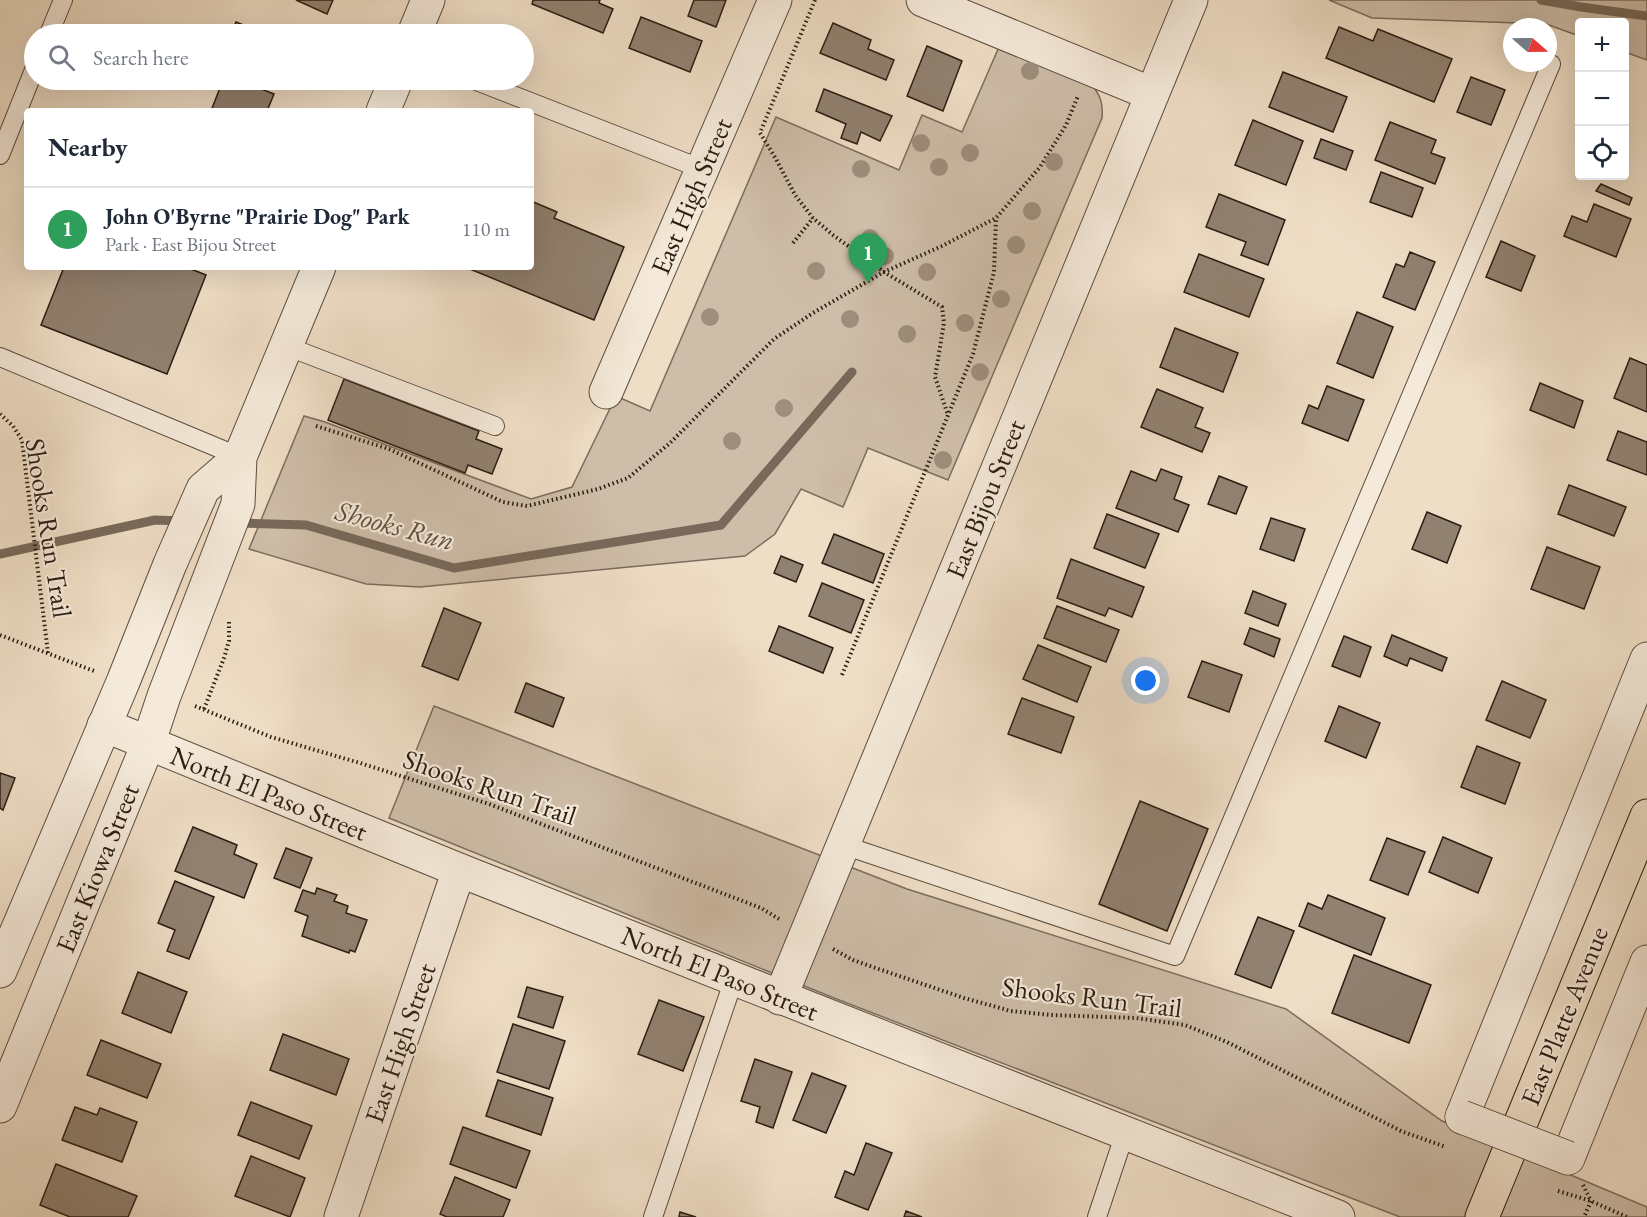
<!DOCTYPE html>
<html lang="en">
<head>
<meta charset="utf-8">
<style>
	body { margin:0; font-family:"EB Garamond",serif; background:#f2f2f3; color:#1f2937 }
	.controls { position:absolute; right:18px; top:18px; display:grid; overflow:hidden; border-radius:6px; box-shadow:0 6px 24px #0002 }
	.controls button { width:54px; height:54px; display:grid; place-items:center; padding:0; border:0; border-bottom:2px solid #e0e1e3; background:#fff; color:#1f2937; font:30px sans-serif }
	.compass { position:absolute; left:1503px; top:18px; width:54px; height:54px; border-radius:50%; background:#fff; box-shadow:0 6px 24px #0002; rotate:110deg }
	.you { position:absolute; left:1146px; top:681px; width:21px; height:21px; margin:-15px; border:4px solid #fff; border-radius:50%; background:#1a73e8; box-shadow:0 0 0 9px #1a73e833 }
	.badge { display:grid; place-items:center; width:39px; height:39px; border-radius:50%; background:#db2777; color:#fff; font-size:20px; font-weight:700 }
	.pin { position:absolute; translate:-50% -50px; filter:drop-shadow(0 2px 3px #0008) }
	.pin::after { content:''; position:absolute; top:32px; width:21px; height:18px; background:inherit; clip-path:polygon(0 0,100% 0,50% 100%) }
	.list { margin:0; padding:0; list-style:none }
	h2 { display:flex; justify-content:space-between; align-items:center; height:78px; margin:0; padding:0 24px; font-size:26px }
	h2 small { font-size:20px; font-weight:400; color:#747a83 }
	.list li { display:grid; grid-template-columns:39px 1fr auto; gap:18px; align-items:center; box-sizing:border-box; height:84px; padding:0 24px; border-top:2px solid #e0e1e3 }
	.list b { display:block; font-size:22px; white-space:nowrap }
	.list p { margin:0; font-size:20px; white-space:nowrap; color:#747a83 }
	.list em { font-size:20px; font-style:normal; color:#747a83 }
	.icon { flex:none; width:33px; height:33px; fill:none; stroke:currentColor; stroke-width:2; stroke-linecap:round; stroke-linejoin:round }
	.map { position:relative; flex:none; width:1647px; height:1217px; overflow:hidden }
	.search { position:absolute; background:#fff; box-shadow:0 6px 24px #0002; left:24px; top:24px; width:510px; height:66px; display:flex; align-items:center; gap:15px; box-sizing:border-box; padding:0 21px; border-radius:33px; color:#747a83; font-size:22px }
	.panel { position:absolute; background:#fff; box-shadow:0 6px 24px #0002; left:24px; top:108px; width:510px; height:162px; border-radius:6px }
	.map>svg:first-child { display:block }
</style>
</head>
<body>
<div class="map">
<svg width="1647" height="1217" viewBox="0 0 1647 1217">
	<rect width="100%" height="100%" fill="#efdec6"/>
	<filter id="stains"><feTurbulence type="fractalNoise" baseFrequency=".00333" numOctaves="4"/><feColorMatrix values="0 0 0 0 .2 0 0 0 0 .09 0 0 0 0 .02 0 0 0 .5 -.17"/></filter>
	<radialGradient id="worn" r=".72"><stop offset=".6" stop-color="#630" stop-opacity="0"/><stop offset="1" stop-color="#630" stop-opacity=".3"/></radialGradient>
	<g fill="#cebda8" stroke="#7c6d5e" stroke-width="1.5">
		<polygon points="1329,0 1647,0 1647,60 1625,52 1624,22 1580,22 1579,36 1546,24 1372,18"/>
		<path d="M999,47L1093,86C1101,97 1103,104 1102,118L948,480L868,448L843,507L801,489L775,534L745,556L420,587L366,584L249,549L304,416L325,422L531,499L572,487L616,396L650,411L776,117L899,170L922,115L962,132Z"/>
		<polygon points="434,706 907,889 1286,1009 1442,1121 1647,1207 1647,1217 1400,1217 834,998 389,818"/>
	</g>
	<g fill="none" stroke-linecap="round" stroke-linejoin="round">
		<g stroke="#78695a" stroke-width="9">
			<polyline points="1541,0 1581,7 1647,16"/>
			<polyline points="239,523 306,525 454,568 721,525 852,372"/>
			<polyline points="0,554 155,520 183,521"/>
		</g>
	</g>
	<g fill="#918170" stroke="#2b1d13" stroke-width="1.5">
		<polygon points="296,0 333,0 327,14"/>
		<polygon points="533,0 600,0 599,3 613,9 603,33 532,4"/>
		<polygon points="694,0 726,0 716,27 688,16"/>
		<polygon points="641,17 702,41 690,72 629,48"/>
		<polygon points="236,22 266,34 231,34"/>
		<polygon points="833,23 871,40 868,49 894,60 886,80 820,53"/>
		<polygon points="1339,27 1373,41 1378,29 1452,59 1434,102 1326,58"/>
		<polygon points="927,46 962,61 943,111 907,96"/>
		<polygon points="1283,72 1347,97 1333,132 1269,107"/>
		<polygon points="1471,77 1505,90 1491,125 1457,112"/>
		<polygon points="223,80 238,80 274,94 267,111 211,111"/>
		<polygon points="824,89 892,116 880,141 861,132 857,144 841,138 846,124 816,111"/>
		<polygon points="1253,120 1303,141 1286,185 1235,165"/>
		<polygon points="1390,122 1436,140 1431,153 1445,158 1435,184 1375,160"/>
		<polygon points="1321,139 1353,151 1346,170 1314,158"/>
		<polygon points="1381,172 1423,188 1412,217 1370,202"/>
		<polygon points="1601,184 1632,198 1629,205 1596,191"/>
		<polygon points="1219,194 1285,220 1268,265 1241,255 1246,242 1206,227"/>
		<polygon points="531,201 557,212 554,218 624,247 594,320 465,267 531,267"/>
		<polygon points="1594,204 1631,219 1616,257 1564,236 1572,216 1587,222"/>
		<polygon points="1501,241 1535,256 1521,291 1486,277"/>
		<polygon points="1410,252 1435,262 1415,310 1383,297 1396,264 1404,267"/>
		<polygon points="1199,254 1264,279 1249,317 1184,292"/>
		<polygon points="64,267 186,267 206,275 167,374 41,325"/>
		<polygon points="1357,312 1393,327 1373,378 1337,363"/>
		<polygon points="1175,328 1238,353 1223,392 1160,367"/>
		<polygon points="1630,358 1647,365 1647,412 1614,398"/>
		<polygon points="344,379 479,431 476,439 502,449 492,474 468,465 465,473 328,420"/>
		<polygon points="1540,383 1583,401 1574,428 1530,410"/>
		<polygon points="1327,386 1364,400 1348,441 1302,423 1309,405 1318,409"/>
		<polygon points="1157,389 1203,408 1195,427 1210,433 1202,452 1141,427"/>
		<polygon points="1618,431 1647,442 1647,475 1607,460"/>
		<polygon points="1161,469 1182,477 1174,499 1189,505 1178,532 1116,508 1131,471 1156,481"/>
		<polygon points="1219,476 1247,487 1236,514 1208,504"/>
		<polygon points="1569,485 1626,507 1614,536 1558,514"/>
		<polygon points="1427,512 1461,526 1447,563 1412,549"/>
		<polygon points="1107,514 1159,534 1145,568 1094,548"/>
		<polygon points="1271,518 1305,529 1294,561 1260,549"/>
		<polygon points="834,534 884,554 873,583 822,563"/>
		<polygon points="1547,547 1600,567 1584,609 1531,589"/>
		<polygon points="781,556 803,565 796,582 774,573"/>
		<polygon points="1071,559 1144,587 1132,617 1109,608 1105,616 1057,598"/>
		<polygon points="822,583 864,600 851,633 809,616"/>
		<polygon points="1253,591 1286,604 1278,626 1245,613"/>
		<polygon points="1057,606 1119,630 1106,662 1044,638"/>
		<polygon points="444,608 481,623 458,680 422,666"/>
		<polygon points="779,626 833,648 823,673 769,651"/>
		<polygon points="1250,628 1280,639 1274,657 1244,644"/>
		<polygon points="1392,635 1447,658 1442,671 1410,658 1407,666 1384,656"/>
		<polygon points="1344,636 1371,647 1360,677 1332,666"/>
		<polygon points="1038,645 1091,667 1077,702 1023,679"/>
		<polygon points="1202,661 1242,675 1229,712 1188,697"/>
		<polygon points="1502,681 1546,700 1530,738 1486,720"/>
		<polygon points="526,683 564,698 553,727 515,712"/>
		<polygon points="1022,698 1074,717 1061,753 1008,734"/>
		<polygon points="1339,706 1380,723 1366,758 1325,741"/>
		<polygon points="1477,746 1520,763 1505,804 1461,787"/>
		<polygon points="0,773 15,778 3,810 0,808"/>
		<polygon points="1140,801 1208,829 1167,931 1099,904"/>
		<polygon points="193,827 237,845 234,854 257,864 244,898 175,871"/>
		<polygon points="1443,837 1492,858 1478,893 1429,872"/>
		<polygon points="1387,838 1425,852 1408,895 1370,880"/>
		<polygon points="286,848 312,858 300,888 274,878"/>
		<polygon points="175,881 214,897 189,959 167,951 175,930 158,923"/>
		<polygon points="317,888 337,895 334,901 348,906 346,913 367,920 355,952 350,950 349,953 302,936 308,916 295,911 303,890 315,894"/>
		<polygon points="1328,895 1385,918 1371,955 1299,926 1308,903 1322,909"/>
		<polygon points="1258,917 1294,931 1271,988 1235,974"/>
		<polygon points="1354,955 1431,985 1409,1043 1332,1013"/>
		<polygon points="138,972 187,992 171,1033 122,1013"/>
		<polygon points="527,987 563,997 553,1028 518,1017"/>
		<polygon points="659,1000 704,1017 683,1071 638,1054"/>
		<polygon points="513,1024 565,1041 549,1089 497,1072"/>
		<polygon points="283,1034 349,1059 336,1095 270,1070"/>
		<polygon points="101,1040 161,1064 147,1098 87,1075"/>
		<polygon points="755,1059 792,1072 773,1128 756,1122 760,1107 741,1101"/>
		<polygon points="812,1073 846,1086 826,1133 793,1120"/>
		<polygon points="498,1080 553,1098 541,1135 486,1116"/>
		<polygon points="251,1102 312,1126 299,1159 238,1135"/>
		<polygon points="75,1107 97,1115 100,1108 137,1122 122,1162 62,1140"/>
		<polygon points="463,1127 530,1151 516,1188 450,1164"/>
		<polygon points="866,1143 892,1153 868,1210 835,1197 845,1171 854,1175"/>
		<polygon points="251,1156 305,1178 290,1217 235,1196"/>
		<polygon points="56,1164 137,1196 128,1217 70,1217 40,1205"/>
		<polygon points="455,1177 510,1200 503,1217 447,1217 440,1214"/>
		<polygon points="906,1211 922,1217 904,1217"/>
		<polygon points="680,1212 696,1217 679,1217"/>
	</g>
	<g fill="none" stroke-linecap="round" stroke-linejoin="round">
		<g stroke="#5c4d40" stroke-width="20">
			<g id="lane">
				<polyline points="49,34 63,0"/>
				<polyline points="474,80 702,169"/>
				<polyline points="0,155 34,70"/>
				<polyline points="286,346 495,426"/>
				<polyline points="0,357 240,457"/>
				<polyline points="843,845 1175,956 1551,64"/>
				<polyline points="653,1217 734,979"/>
				<polyline points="1097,1217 1125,1133"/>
			</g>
		</g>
		<g stroke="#5c4d40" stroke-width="35">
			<g id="street">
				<polyline points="923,0 1152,94"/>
				<polyline points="414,34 428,0"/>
				<polyline points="383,111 396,80"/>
				<polyline points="606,392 775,0"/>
				<polyline points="104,725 459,870 1338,1217"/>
				<polyline points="0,971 123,682 170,564 203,489 240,457"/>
				<polyline points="780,998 1191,0"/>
				<polyline points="0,1106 148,744 164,696 238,504 240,457 319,267"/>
				<polyline points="1462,1117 1647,659"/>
				<polyline points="1568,1158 1647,962"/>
				<polyline points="341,1217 459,870"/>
			</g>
		</g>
		<g stroke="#2b1d13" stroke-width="35">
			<polyline id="primary" points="1482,1217 1647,816"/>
		</g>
		<g stroke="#2b1d13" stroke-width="4" stroke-dasharray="1.5 3" stroke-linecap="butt">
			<polyline points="815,0 760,133 776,159 795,195 813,218 833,235 884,272 942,307 944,323 935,377 948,415"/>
			<polyline points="793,243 813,218"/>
			<polyline points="0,414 13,426 22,440 48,653"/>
			<polyline points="316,426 389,449 503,502 527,506 598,489 628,478 670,443 774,339 813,313 884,272 942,246 996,218 1040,167 1066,125 1078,96"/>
			<polyline points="0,635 94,671"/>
			<polyline points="842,675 973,354 994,272 996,218"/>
			<polyline points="195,706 271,737 360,763 489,804 761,908 779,919"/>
			<polyline points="204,709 224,658 229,641 229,622"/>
			<polyline points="833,949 853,960 864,964 964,998 1011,1011 1051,1015 1136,1018 1185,1025 1227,1042 1401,1131 1446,1147"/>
			<polyline points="1583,1185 1591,1201 1584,1217"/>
			<polyline points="1558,1191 1591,1201 1627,1217"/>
		</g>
		<use href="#lane" stroke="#f5eada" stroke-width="18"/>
		<use href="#street" stroke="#f5eada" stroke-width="33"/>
		<use href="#primary" stroke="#efdec6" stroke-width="33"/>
		<g stroke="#5c4d40" stroke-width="35" stroke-linecap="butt">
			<polyline id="street-bridge" points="1462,1117 1568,1158"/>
		</g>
		<use href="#street-bridge" stroke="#f5eada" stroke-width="33"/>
	</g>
	<g fill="#9e8e7c">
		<circle cx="1030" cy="71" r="9"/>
		<circle cx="921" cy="143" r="9"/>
		<circle cx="970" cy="153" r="9"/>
		<circle cx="1054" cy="162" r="9"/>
		<circle cx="939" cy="167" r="9"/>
		<circle cx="861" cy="169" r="9"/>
		<circle cx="1032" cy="211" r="9"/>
		<circle cx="870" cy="238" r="9"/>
		<circle cx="1016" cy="245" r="9"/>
		<circle cx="885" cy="256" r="9"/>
		<circle cx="816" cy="271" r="9"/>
		<circle cx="927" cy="272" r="9"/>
		<circle cx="1001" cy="299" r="9"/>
		<circle cx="710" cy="317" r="9"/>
		<circle cx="850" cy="319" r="9"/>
		<circle cx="965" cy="323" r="9"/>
		<circle cx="907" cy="334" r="9"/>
		<circle cx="980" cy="372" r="9"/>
		<circle cx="784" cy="408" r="9"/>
		<circle cx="732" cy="441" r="9"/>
		<circle cx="943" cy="460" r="9"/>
	</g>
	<g text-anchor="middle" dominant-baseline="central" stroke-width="4.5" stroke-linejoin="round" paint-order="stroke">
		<g font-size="27" fill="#2b1d13" stroke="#f5eada">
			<text transform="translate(691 196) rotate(-67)">East High Street</text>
			<text transform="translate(985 499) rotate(-68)">East Bijou Street</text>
			<text transform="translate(49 528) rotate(81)">Shooks Run Trail</text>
			<text transform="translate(490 787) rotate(19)">Shooks Run Trail</text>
			<text transform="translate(269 793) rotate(22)">North El Paso Street</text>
			<text transform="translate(97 868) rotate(-68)">East Kiowa Street</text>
			<text transform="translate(720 973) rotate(22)">North El Paso Street</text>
			<text transform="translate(1092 997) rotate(7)">Shooks Run Trail</text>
			<text transform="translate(1564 1016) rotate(-68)">East Platte Avenue</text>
			<text transform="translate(400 1043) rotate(-71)">East High Street</text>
		</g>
		<g font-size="28" font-style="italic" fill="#5f5042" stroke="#f5eada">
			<text transform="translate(395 525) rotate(15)">Shooks Run</text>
		</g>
	</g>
	<rect width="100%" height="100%" filter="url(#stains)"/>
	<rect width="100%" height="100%" fill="url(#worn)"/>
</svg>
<div class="controls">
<button>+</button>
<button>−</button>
<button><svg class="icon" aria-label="locate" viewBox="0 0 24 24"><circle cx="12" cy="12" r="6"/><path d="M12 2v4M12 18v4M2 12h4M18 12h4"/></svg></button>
</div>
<svg class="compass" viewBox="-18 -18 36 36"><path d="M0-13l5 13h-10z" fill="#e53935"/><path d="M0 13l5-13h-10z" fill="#747a83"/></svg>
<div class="you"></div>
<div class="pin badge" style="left:868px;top:283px;background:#2e9e5b">1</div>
<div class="search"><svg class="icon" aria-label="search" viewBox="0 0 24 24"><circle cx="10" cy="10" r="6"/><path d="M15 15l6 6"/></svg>Search here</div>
<section class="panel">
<h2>Nearby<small></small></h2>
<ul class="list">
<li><span class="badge" style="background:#2e9e5b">1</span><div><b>John O'Byrne &quot;Prairie Dog&quot; Park</b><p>Park · East Bijou Street</p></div><em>110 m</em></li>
</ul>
</section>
</div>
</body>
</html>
